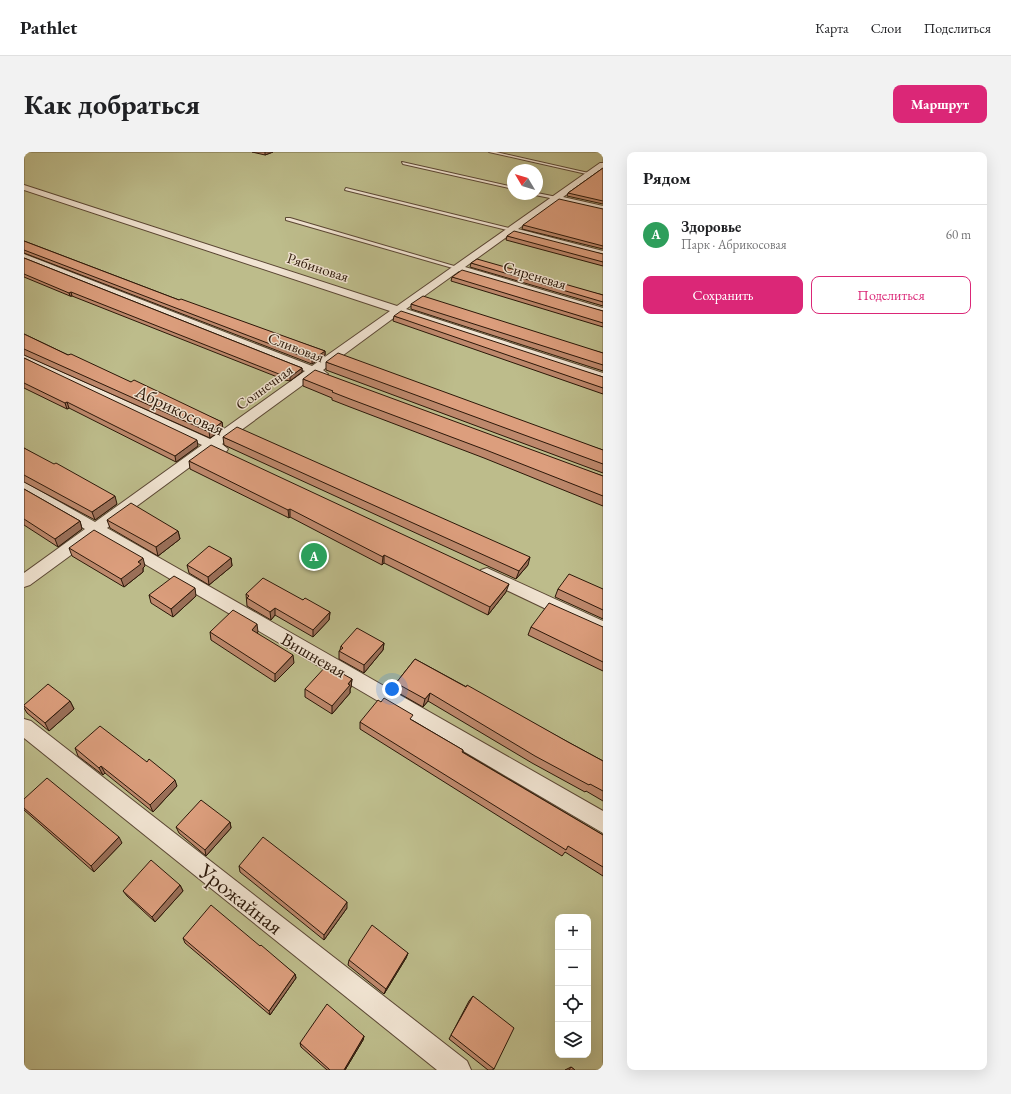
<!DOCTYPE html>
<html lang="ru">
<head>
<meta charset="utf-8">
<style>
	body { margin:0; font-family:"EB Garamond",serif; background:#f2f2f2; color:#202124 }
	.controls { position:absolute; right:12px; bottom:12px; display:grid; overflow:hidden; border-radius:8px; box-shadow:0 4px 16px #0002 }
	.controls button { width:36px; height:36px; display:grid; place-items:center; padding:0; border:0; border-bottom:1px solid #e0e0e0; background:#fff; color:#202124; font:20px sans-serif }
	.compass { position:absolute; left:483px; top:12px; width:36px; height:36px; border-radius:50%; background:#fff; box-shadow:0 4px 16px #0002; rotate:308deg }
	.you { position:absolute; left:368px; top:537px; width:14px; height:14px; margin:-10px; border:3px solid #fff; border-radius:50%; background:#1a73e8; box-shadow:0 0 0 6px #1a73e833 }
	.badge { display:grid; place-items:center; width:26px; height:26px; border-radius:50%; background:#db2777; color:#fff; font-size:13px; font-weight:700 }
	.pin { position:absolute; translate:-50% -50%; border:2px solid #fff; box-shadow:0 1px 4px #0006 }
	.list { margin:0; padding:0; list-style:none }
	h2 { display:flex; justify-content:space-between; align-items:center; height:52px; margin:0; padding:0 16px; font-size:17px }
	h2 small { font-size:13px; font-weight:400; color:#757577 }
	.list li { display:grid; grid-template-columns:26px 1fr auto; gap:12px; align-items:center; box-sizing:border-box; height:60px; padding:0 16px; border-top:1px solid #e0e0e0 }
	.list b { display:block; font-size:15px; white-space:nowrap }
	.list p { margin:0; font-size:13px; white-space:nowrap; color:#757577 }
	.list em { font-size:13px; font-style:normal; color:#757577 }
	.actions { display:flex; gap:8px; padding:12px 16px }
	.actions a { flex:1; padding:9px 0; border:1px solid #db2777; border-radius:8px; text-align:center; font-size:14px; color:#db2777 }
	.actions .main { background:#db2777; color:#fff }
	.icon { flex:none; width:22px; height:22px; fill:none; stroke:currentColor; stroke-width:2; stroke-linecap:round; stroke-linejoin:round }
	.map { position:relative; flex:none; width:579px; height:918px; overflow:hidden; border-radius:8px }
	header { display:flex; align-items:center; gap:24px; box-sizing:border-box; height:56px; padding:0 20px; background:#fff; border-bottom:1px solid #e0e0e0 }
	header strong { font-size:19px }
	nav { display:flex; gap:22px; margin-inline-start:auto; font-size:14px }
	.intro { display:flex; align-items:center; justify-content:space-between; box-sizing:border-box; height:96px; padding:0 24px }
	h1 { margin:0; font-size:28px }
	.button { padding:10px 18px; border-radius:8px; background:#db2777; color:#fff; font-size:14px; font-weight:700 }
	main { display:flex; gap:24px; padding:0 24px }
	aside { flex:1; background:#fff; border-radius:8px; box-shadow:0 4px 16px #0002 }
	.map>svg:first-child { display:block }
</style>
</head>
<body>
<header>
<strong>Pathlet</strong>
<nav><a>Карта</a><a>Слои</a><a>Поделиться</a></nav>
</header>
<div class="intro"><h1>Как добраться</h1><a class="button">Маршрут</a></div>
<main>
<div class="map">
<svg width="579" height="918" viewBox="0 0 579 918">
	<rect width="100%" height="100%" fill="#ead6ba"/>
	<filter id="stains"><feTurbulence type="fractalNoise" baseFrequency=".005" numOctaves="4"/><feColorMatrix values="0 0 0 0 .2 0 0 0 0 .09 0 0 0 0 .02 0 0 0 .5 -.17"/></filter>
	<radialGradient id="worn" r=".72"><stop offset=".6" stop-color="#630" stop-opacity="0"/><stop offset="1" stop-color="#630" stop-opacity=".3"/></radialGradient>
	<path fill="#bdbc8b" stroke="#746a4a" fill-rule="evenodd" d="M0,0H579V918H0ZM489,18H513V42H489ZM534,765H564V903H534Z"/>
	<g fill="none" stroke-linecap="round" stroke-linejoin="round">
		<g stroke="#5b4734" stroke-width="2">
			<g id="service">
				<polygon points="465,0 472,0 569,22 567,23"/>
				<polygon points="378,10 489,35 489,37 379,12"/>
				<polygon points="322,36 489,77 489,78 487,79 321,38"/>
				<polygon points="513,41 533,45 533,46 531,47 511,43"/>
				<polygon points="262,66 266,66 437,116 432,117 262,68"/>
			</g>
		</g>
		<g stroke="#5b4734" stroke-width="2">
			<g id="minor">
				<polygon points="576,11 579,11 579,16 539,45 579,54 579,60 533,49 494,77 579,99 579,105 488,81 441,115 579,156 579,162 435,119 382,157 579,221 579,229 375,162 299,218 304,222 302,225 298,226 291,224 198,292 204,297 202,300 197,301 189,298 83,376 579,659 579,681 73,384 6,433 0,435 0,421 61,377 0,341 0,330 71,370 178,293 0,210 0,203 186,287 281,219 0,108 0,102 288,214 366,159 0,38 0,33 373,154"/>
				<polygon points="463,416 579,469 579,484 457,426 455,422 457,418"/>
				<polygon points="0,567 7,569 443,909 447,918 413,918 0,586"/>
			</g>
		</g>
		<use href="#service" fill="#f1e4d2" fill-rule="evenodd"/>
		<use href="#minor" fill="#f1e4d2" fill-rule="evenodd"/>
	</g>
	<g fill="#bd886c" stroke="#2b1708">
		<polygon points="228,0 249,0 241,3"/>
		<polygon points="579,16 579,52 543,44 544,41"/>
		<polygon points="579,57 579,97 498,77 499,73"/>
		<polygon points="483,84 579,102 579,114 482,88"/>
		<polygon points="0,89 155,148 301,199 301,203 288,212 0,101"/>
		<polygon points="0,106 278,216 278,220 266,229 261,228 48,144 46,144 0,125"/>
		<polygon points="447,111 579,143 579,154 446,115"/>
		<polygon points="428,125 579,159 579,175 427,129"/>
		<polygon points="387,152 579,201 579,219 387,157"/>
		<polygon points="370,164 579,225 579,242 369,169"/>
		<polygon points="0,182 44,203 198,270 199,277 186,286 0,203"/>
		<polygon points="0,206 174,294 152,310 45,256 43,257 0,236"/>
		<polygon points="302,210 579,298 579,321 302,218"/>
		<polygon points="279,227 579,324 579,354 460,306 326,255 308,248 308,246 279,234"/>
		<polygon points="199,285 504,413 492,427 200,293"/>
		<polygon points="0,296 93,352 71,368 0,330"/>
		<polygon points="165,309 482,440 464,463 360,411 358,413 266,365 265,366 166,317"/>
		<polygon points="0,337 56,369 58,377 34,395 0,373"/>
		<polygon points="83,368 154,379 156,387 134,404 86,376"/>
		<polygon points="45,396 121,414 119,416 119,420 100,435 48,404"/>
		<polygon points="207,406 208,414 185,433 165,421 163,413"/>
		<polygon points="534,437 579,437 579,467 531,445"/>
		<polygon points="222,442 279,448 306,460 305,468 289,485 251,463 247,468 223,454"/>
		<polygon points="125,443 172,444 149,465 127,451"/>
		<polygon points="507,475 579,475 579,519 504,483"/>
		<polygon points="186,480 234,480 233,481 270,511 251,530 187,488"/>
		<polygon points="360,491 359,498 340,521 315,507 315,499 316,498 317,494"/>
		<polygon points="391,507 579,609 579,649 562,639 561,640 508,611 404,549 399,555 371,539 372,531"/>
		<polygon points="328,527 327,535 326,537 326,541 308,562 281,545 281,537"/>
		<polygon points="46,549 50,557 25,579 3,561 0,556 0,553"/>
		<polygon points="388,568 439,598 439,600 579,683 579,724 541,700 538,704 336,577 336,570"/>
		<polygon points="51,596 153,634 129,660 81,621 79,623 54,604"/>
		<polygon points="0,647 98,691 70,720 0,658"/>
		<polygon points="206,670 207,676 182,704 155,681 152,675"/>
		<polygon points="215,714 323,756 300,788 216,720"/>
		<polygon points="156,733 159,739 131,770 103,744 99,739"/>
		<polygon points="159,786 236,794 271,822 272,826 246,863 161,791"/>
		<polygon points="384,801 382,806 360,842 324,813 325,808"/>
		<polygon points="449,844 470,917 468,918 464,918 425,887 445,849"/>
		<polygon points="340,884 339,888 321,918 303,918 277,895 276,891"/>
		<polygon points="547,915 551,918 541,918"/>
	</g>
	<g fill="#9a6f58" stroke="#2b1708">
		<polygon points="241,0 249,0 241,3"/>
		<polygon points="47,140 48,144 46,144 45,141"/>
		<polygon points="301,199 301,203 288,212 288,208"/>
		<polygon points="278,216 278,220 266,229 266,225"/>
		<polygon points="43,250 45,256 43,257 41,251"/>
		<polygon points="198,270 199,277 186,286 185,280"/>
		<polygon points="173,288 174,294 152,310 151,304"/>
		<polygon points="91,344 93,352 71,368 68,360"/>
		<polygon points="266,357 266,365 265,366 264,358"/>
		<polygon points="56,369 58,377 34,395 31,387"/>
		<polygon points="154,379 156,387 134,404 132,395"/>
		<polygon points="360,403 360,411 358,413 359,405"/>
		<polygon points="506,405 504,413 492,427 495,419"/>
		<polygon points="119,406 121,414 119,416 119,420 100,435 97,427 114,410"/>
		<polygon points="207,406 208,414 185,433 184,425"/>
		<polygon points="485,432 482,440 464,463 466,455"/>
		<polygon points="171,436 172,444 149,465 147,457"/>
		<polygon points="251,456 251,463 247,468 246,460"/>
		<polygon points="306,460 305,468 289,485 289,478"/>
		<polygon points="233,472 234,480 228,486 228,478"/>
		<polygon points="360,491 359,498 340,521 340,513"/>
		<polygon points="269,503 270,511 251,530 251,522"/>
		<polygon points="328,527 327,535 326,537 326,541 308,562 308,554"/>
		<polygon points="406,541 404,549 399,555 401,547"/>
		<polygon points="46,549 50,557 25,579 21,571"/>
		<polygon points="77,614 81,621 79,623 75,616"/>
		<polygon points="151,628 153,634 129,660 126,653"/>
		<polygon points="206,670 207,676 182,704 181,698"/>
		<polygon points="95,685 98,691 70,720 67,714"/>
		<polygon points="156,733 159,739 131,770 128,765"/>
		<polygon points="323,750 323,756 300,788 300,783"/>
		<polygon points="384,801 382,806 360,842 362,837"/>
		<polygon points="271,822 272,826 246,863 245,859"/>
		<polygon points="340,884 339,888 321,918 320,918"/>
	</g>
	<g fill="#dc9e7d" stroke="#2b1708">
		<polygon points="579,16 579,49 544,41"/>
		<polygon points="535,47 579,57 579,94 499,73"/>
		<polygon points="490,79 579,102 579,110 483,84"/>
		<polygon points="0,89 155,148 157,147 301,199 288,208 0,98"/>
		<polygon points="0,106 278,216 266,225 260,224 47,140 45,141 0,122"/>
		<polygon points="453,107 579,143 579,150 447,111"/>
		<polygon points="438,118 579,159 579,171 428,125"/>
		<polygon points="399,144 579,201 579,213 387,152"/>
		<polygon points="377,159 579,225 579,236 370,164"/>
		<polygon points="0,182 44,203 47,202 107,230 110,228 198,270 185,280 0,197"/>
		<polygon points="314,201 579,298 579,312 302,210"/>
		<polygon points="0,206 173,288 151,304 43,250 41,251 0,231"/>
		<polygon points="291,218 579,324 579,344 462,298 326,247 308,240 309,239 279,227"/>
		<polygon points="213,275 506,405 495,419 199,285"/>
		<polygon points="187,293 485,432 466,455 360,403 359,405 266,357 264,358 165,309"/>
		<polygon points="0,296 30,312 32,311 91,344 68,360 0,323"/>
		<polygon points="0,337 56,369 31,387 0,367"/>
		<polygon points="107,351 154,379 132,395 83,368"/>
		<polygon points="70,378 119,406 114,410 117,412 97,427 45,396"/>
		<polygon points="185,394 207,406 184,425 163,413"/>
		<polygon points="545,422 579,437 579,458 534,437"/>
		<polygon points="150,424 171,436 147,457 125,443"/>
		<polygon points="239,426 279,448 281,446 306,460 289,478 251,456 246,460 223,446 225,444 222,442"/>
		<polygon points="525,451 579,475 579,510 507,475"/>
		<polygon points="209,458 233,472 228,478 269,503 251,522 186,480"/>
		<polygon points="333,476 360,491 340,513 315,499 319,496 317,494"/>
		<polygon points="391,507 442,535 443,533 544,590 579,609 579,639 566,632 565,633 511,604 406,541 401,547 372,531"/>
		<polygon points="303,513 328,527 324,532 326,533 308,554 281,537"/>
		<polygon points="24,532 46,549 21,571 0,554 0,553"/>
		<polygon points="360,546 389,563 386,567 439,598 438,600 579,683 579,715 544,694 542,698 336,570 354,548 357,550"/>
		<polygon points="76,574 123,610 125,607 151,628 126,653 77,614 75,616 51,596"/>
		<polygon points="23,626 95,685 67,714 0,656 0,647"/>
		<polygon points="177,648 206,670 181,698 152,675"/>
		<polygon points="239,685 323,750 300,783 215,714"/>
		<polygon points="127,708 156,733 128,765 99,739"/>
		<polygon points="187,753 236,794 237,793 271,822 245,859 159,786"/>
		<polygon points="348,773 384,801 362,837 325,808"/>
		<polygon points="449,844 490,876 470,917 427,883"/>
		<polygon points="303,852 340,884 320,918 306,918 276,891"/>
		<polygon points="547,915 551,918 545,918"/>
	</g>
	<g text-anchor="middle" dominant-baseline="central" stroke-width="3" stroke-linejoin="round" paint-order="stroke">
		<g font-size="15" fill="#2b1708" stroke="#f1e4d2">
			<text transform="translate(294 115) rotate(18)">Рябиновая</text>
			<text transform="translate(511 123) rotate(17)">Сиреневая</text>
			<text transform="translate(272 195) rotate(21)">Сливовая</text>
			<text transform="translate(240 235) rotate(-36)">Солнечная</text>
		</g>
		<g font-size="18" fill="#2b1708" stroke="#f1e4d2">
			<text transform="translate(156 258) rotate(25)">Абрикосовая</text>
			<text transform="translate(290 503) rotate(30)">Вишневая</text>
		</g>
		<g font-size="22" fill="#2b1708" stroke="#f1e4d2">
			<text transform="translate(217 747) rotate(38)">Урожайная</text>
		</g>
	</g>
	<rect width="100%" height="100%" filter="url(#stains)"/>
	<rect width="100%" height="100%" fill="url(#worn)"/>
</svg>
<div class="controls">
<button>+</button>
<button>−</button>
<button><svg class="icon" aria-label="locate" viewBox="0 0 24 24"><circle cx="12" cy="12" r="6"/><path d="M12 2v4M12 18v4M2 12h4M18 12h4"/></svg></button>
<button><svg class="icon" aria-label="layers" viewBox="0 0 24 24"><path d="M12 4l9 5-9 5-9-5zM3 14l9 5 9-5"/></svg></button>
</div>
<svg class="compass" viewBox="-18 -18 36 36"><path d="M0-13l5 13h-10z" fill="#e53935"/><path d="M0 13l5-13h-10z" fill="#757577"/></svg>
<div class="you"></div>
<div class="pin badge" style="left:290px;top:404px;background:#2e9e5b">A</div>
</div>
<aside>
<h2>Рядом<small></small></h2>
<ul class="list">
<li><span class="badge" style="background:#2e9e5b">A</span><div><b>Здоровье</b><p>Парк · Абрикосовая</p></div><em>60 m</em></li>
</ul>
<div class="actions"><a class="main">Сохранить</a><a>Поделиться</a></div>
</aside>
</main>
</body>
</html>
